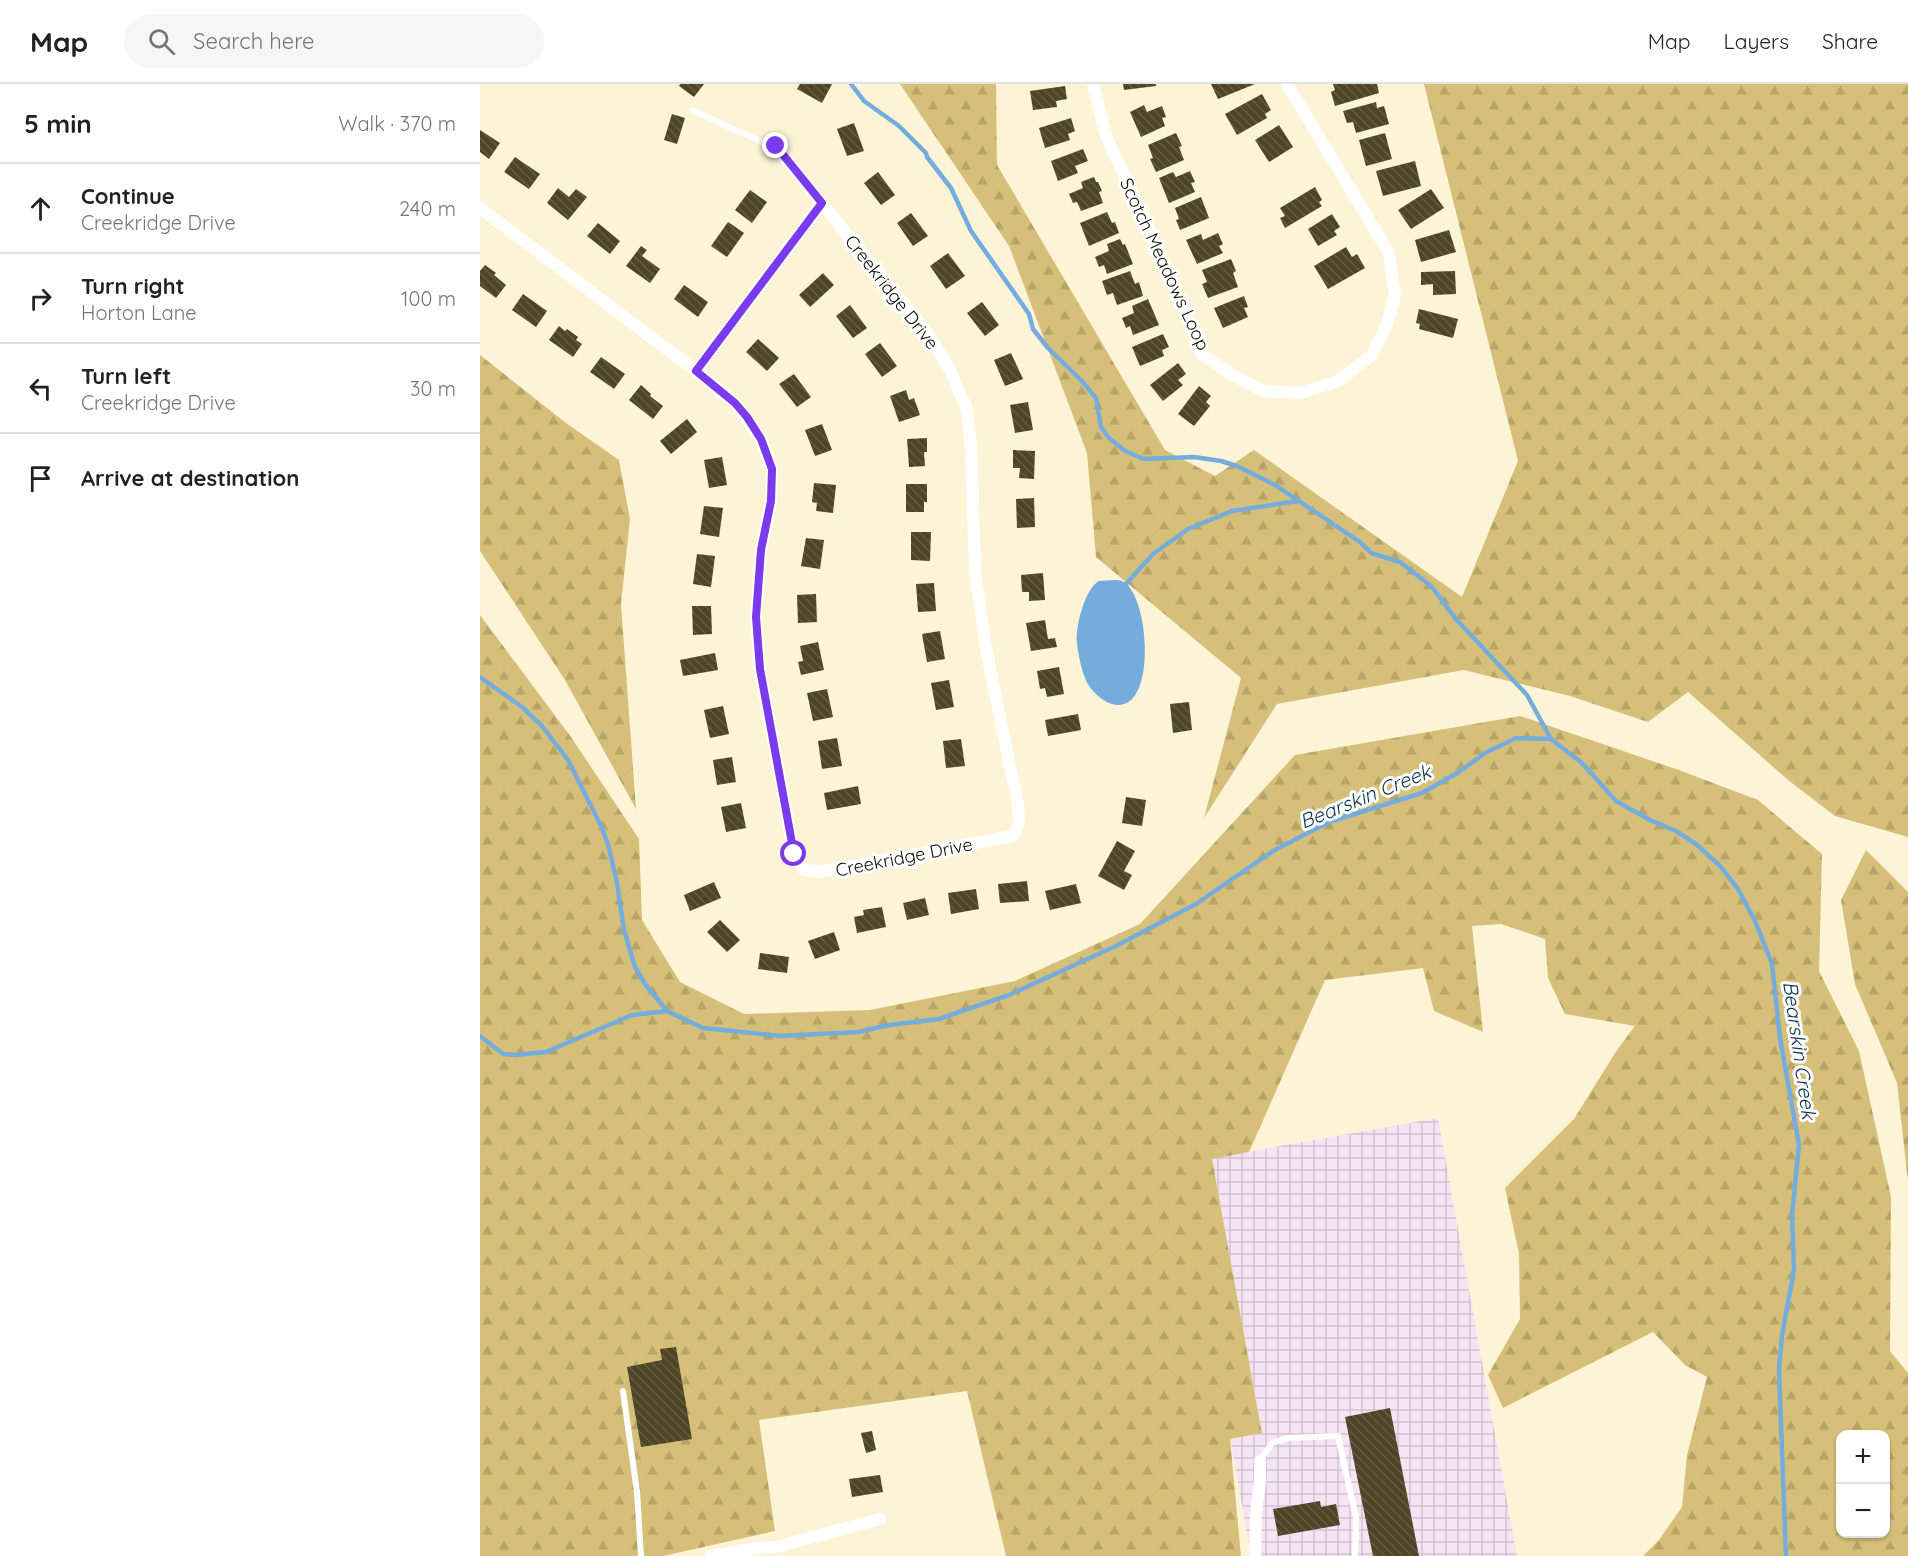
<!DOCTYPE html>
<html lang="en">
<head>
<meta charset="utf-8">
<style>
	body { margin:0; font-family:Quicksand,sans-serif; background:#f6f6f6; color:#222 }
	.controls { position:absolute; right:18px; bottom:18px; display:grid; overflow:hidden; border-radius:12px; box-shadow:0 2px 4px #0004 }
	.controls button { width:54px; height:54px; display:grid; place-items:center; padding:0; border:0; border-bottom:2px solid #e0e0e0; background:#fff; color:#222; font:30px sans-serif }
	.stop { position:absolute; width:18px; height:18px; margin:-14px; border:4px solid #7c3aed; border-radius:50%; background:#fff }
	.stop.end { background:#7c3aed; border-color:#fff; box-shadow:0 2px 6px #0008 }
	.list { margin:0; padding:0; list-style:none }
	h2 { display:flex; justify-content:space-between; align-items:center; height:78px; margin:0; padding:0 24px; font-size:26px }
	h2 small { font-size:20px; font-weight:400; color:#767676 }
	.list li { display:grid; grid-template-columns:39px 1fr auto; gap:18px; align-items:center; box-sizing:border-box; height:90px; padding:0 24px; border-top:2px solid #e0e0e0 }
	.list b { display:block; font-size:22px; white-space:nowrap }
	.list p { margin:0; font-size:20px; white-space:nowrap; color:#767676 }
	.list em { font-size:20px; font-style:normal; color:#767676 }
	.icon { flex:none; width:33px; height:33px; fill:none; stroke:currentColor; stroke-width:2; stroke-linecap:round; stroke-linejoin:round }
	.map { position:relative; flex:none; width:1428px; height:1472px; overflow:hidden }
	header { display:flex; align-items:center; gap:36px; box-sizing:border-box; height:84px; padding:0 30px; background:#fff; border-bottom:2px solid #e0e0e0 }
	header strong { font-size:28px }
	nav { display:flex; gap:33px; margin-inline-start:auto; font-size:21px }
	.search { width:420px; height:54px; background:#f6f6f6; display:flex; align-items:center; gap:15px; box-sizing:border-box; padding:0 21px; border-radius:33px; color:#767676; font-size:22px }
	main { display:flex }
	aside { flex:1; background:#fff }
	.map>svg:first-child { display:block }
</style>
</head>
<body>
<header>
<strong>Map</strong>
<div class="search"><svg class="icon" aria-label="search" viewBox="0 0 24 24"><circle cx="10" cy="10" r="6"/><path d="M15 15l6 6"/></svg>Search here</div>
<nav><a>Map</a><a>Layers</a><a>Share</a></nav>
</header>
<main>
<aside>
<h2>5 min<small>Walk · 370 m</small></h2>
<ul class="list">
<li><svg class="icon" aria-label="ahead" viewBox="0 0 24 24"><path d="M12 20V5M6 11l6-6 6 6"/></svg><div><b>Continue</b><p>Creekridge Drive</p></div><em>240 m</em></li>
<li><svg class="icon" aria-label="right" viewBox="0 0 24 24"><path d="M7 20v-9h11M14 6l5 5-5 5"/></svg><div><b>Turn right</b><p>Horton Lane</p></div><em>100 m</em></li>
<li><svg class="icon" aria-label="left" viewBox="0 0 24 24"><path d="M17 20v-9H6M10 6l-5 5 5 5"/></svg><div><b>Turn left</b><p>Creekridge Drive</p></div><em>30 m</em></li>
<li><svg class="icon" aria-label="arrive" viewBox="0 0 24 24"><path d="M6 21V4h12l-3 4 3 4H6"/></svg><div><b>Arrive at destination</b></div></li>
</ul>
</aside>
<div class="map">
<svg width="1428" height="1472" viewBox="0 0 1428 1472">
	<defs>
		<pattern id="industrial-grid" width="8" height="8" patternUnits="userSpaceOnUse" patternTransform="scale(1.5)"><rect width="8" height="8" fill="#f5e4f6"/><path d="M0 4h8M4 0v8" fill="none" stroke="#d1c2d1"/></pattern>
		<pattern id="forest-firs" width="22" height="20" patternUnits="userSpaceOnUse" patternTransform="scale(1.5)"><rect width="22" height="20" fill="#d6c079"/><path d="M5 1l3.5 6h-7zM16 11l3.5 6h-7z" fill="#b7a467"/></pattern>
		<pattern id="building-back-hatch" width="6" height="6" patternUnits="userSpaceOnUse" patternTransform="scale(1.5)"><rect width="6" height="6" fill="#4e4527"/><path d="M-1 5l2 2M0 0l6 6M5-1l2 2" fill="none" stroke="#635c43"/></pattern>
	</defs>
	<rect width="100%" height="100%" fill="#fdf4d8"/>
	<polygon fill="url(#industrial-grid)" points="958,1034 1037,1472 771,1472 750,1354 782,1349 732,1074"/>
	<g fill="url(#forest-firs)" fill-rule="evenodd">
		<polygon points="420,0 516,0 517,81 685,366 735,392 774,366 982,513 1038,377 944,0 1428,0 1428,753 1355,732 1308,696 1208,608 1168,638 1090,612 984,586 797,620 724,734 761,594 616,473 607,369 529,162"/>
		<polygon points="0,271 86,339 139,376 150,435 141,520 156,725 85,596 0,467"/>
		<path d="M0,531L91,653L159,755L162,836L200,898L264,930L390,926L535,897L660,840L815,671L1040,632L1196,685L1278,716L1342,770L1339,887L1379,967L1411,1113L1410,1267L1428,1289V1472H1163L1179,1456L1202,1423L1207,1371L1227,1293L1205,1281L1173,1248L1023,1324L1008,1291L1040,1235L1039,1170L1025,1104L1094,1035L1137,966L1155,942L1085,930L1068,894L1065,855L1021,840L992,842L1003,948L954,927L943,884L845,896L769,1068L732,1075L782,1349L750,1355L761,1472H526L487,1307L279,1336L295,1447L183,1472H0ZM1360,1350H1406V1450H1360Z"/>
		<polygon points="1386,766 1428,808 1428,1098 1417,999 1375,900 1361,816"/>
	</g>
	<path fill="#75acde" d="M619,497C626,497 636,495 642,497C668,507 678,620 639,621C626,622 609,606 605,594C601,584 598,569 597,559C595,543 605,504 619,497Z"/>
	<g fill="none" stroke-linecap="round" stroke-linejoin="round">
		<g stroke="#75acde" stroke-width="4.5">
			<polyline points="371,0 384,17 419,42 446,69 447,73 471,104 491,147 549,230 553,245 568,264 601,296 616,314 621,343 629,354 645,367 664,375 714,373 741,377 757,382 795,401 880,458 891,469 920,478 952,503 975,534 1047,611 1071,655"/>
			<polyline points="646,504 646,500 673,470 708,445 752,427 818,417"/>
			<polyline points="0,593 42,623 62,642 88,676 121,742 128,760 137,799 144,846 155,883 165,900 187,927 223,944 300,952 378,948 409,941 459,935 529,911 636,862 716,820 793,767 849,738 942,709 979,688 1005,669 1036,654 1071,655 1102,679 1136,717 1170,736 1196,747 1216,760 1241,783 1258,805 1275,837 1292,880 1300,954 1319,1061 1312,1131 1314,1186 1302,1251 1299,1286 1306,1472"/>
			<polyline points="0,952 23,970 35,971 66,968 152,931 187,927"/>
		</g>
	</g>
	<g fill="url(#building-back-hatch)">
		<polygon points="200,0 224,0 214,13 199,2"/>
		<polygon points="320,0 352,0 342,19 317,5"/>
		<polygon points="643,0 676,0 676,2 644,6"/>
		<polygon points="731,0 775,0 738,15"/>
		<polygon points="853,0 897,0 899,9 855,22 851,8 855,6"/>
		<polygon points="585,2 587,15 576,17 577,23 553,26 550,7"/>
		<polygon points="782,10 791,26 785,30 787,34 757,51 745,30"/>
		<polygon points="896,18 897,24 904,22 909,40 876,49 873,38 867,39 863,27"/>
		<polygon points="664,21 667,28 682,22 686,33 682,34 685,42 661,53 650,28"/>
		<polygon points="192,30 205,34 197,60 184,56"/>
		<polygon points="591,34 595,47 588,50 590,56 565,64 559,44"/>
		<polygon points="374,39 384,67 367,72 357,45"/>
		<polygon points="799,41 813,63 789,78 775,56"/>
		<polygon points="0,46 20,59 9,75 0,68"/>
		<polygon points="696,49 702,62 699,63 704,76 676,88 670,75 673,74 668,61"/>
		<polygon points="905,49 912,75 886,82 879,56"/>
		<polygon points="603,65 608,77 595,82 598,89 578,97 571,77"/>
		<polygon points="35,73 60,90 49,105 24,88"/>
		<polygon points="935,77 941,102 903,112 896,87"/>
		<polygon points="710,87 715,98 711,99 715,108 689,119 679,94 693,88 696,93"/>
		<polygon points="398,88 415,111 401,121 384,99"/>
		<polygon points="614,93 616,98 618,98 622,107 619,108 623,119 601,127 597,118 593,119 589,110 603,104 601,98"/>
		<polygon points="835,103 842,116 839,118 842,122 805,144 800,134 805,132 800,124"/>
		<polygon points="78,104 89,113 96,105 107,113 88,136 67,119"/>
		<polygon points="951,105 964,124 931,145 918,126"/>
		<polygon points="270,106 287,118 272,139 255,126"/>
		<polygon points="721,113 729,134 700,146 696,136 699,135 695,124"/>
		<polygon points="627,128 632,139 635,138 639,149 609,162 600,139"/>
		<polygon points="431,129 448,152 433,162 417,139"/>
		<polygon points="852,130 860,143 854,147 857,151 838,162 828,145"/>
		<polygon points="248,138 264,149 247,173 231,162"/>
		<polygon points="118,139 140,157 130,170 107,152"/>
		<polygon points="969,146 976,168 941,178 935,156"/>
		<polygon points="738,149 743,160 739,162 743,169 717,180 706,156 721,150 723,156"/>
		<polygon points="640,155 643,161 645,160 653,180 627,190 624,181 619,183 615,173 629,167 627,160"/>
		<polygon points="161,162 167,166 162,172 180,185 170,199 146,182"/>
		<polygon points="866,163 872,173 877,170 885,184 848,205 834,182"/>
		<polygon points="468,169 485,192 466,205 450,182"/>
		<polygon points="751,175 756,187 753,189 758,203 728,214 722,200 727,198 722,186"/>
		<polygon points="5,181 16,189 14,191 26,201 16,214 0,202 0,187"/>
		<polygon points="650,187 655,200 659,198 663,212 637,221 633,209 627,211 622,197"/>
		<polygon points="975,187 976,210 953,211 953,200 941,201 941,188"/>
		<polygon points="343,189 354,201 330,223 319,211"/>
		<polygon points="204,201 228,218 218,233 194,215"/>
		<polygon points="43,210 67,227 56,243 32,226"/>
		<polygon points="764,212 768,223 764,224 768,233 743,244 734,224"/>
		<polygon points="668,215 679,241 653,251 650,242 646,244 642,234 654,229 652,222"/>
		<polygon points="502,218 519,241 505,252 487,229"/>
		<polygon points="370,221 387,244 373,254 356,232"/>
		<polygon points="939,225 978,235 973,254 939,245 940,240 936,239"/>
		<polygon points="79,242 85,247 87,245 98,253 96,256 102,260 93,273 69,256"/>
		<polygon points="683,250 689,263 682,266 684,272 660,282 652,263"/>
		<polygon points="278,255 299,274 287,287 266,268"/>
		<polygon points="400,259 417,282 402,293 385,270"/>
		<polygon points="531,269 543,295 525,302 514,276"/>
		<polygon points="121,273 145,290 134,305 110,288"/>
		<polygon points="698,279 706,290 698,296 703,301 683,317 670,301"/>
		<polygon points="314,290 331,313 317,323 299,300"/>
		<polygon points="161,301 171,310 170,312 183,322 173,335 149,316"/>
		<polygon points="719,302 731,312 726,318 730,322 714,342 698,330"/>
		<polygon points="426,306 429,316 434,314 440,331 419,338 410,312"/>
		<polygon points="548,318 553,346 535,349 530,321"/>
		<polygon points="207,335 217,348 191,370 180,357"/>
		<polygon points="342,340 352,366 335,372 325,346"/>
		<polygon points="447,354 447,368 444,368 445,382 429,383 427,355"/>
		<polygon points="533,366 555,367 554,395 539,394 540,384 533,384"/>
		<polygon points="242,373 247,401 229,404 224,376"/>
		<polygon points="334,399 356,401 353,429 336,427 337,419 332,418"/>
		<polygon points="426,400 447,400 447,418 444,418 444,428 426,428"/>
		<polygon points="554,414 555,443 537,444 536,415"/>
		<polygon points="224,422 243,424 239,453 220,450"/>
		<polygon points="431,448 451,448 450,477 431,476"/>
		<polygon points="326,454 344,456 340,485 321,482"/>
		<polygon points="217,470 235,472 231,503 213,500"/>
		<polygon points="563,489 565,516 549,517 549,508 542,508 541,491"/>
		<polygon points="454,499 456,527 438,528 436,500"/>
		<polygon points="336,510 337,538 318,539 317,511"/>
		<polygon points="212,522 231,522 232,550 213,551"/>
		<polygon points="565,536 568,555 575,554 577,563 551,567 546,539"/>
		<polygon points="460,547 465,575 447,578 442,550"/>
		<polygon points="338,558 344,586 321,591 318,578 323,577 320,562"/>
		<polygon points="235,569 238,586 203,592 200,576"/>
		<polygon points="579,583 584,610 567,613 565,604 560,605 557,587"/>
		<polygon points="469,596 474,623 456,626 451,599"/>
		<polygon points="347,605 353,633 333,637 327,609"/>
		<polygon points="709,618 712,646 693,649 690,620"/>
		<polygon points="243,622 249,650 230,654 224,626"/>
		<polygon points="598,630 601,646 568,652 565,636"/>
		<polygon points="357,654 362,682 342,685 338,657"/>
		<polygon points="481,655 485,682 466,684 463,657"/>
		<polygon points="252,673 256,698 237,701 233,676"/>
		<polygon points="378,702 381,720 347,726 344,709"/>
		<polygon points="646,713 666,716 662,742 642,739"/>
		<polygon points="261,719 266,744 246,748 241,723"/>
		<polygon points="637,757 655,767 644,787 652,791 644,806 618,792"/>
		<polygon points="547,797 549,817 520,819 518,800"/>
		<polygon points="234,798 241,814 210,827 204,811"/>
		<polygon points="596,800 601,819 570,826 565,807"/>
		<polygon points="496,805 499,825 471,830 468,809"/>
		<polygon points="445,814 449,831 427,836 423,819"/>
		<polygon points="402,823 406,843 377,849 374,833 384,831 383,826"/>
		<polygon points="240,836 260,856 247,868 227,848"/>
		<polygon points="354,848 360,866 335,875 328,857"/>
		<polygon points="280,869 309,873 307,889 278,885"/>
		<polygon points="196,1263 212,1355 161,1363 147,1283 182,1276 180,1265"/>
		<polygon points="910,1324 939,1472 893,1472 865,1333"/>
		<polygon points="392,1347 396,1366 386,1369 381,1349"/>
		<polygon points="400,1391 403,1408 372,1413 369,1395"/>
		<polygon points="840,1417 841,1423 856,1420 860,1441 798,1452 793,1425"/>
	</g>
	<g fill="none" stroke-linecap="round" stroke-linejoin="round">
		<g stroke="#fff" stroke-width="6">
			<polyline points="212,26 280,57 295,62"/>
			<polyline points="143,1307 157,1408 161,1472"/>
			<polyline points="780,1377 792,1359 808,1354 858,1352 876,1434 875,1472"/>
		</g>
		<g stroke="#fff" stroke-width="12">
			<polyline points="613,0 626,52 671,149 722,270 752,291 783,307 820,309 858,297 892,271 907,240 915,211 909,169 807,0"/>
			<polyline points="0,124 216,287 255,319 281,355 292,385 291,417 281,466 276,533 280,585 314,770 323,785 340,788 533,752 539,740 538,721 506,565 495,487 491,362 486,323 470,286 447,248 295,62"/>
			<polyline points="216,287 342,119"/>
			<polyline points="231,1472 278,1464 296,1463 400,1435"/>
			<polyline points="775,1472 776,1428 780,1397 780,1377"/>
		</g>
	</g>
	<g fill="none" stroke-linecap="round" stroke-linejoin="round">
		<polyline stroke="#7c3aed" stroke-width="8" points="296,62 342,119 216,287 255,319 267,333 281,355 292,385 291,417 281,466 276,533 280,585 314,770"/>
	</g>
	<g text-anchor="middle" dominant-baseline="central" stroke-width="6" stroke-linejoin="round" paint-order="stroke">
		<g font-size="18" fill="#100c03" stroke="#fff">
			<text transform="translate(685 180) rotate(65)">Scotch Meadows Loop</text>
			<text transform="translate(412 208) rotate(52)">Creekridge Drive</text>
			<text transform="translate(424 773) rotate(-11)">Creekridge Drive</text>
		</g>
		<g font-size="20" font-style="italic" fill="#0a3455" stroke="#fff">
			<text transform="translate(885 712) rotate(-22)">Bearskin Creek</text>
			<text transform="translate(1320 966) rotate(82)">Bearskin Creek</text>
		</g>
	</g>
</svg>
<div class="controls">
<button>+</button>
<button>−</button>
</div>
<div class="stop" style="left:314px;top:770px"></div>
<div class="stop end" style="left:296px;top:62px"></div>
</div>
</main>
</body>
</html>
